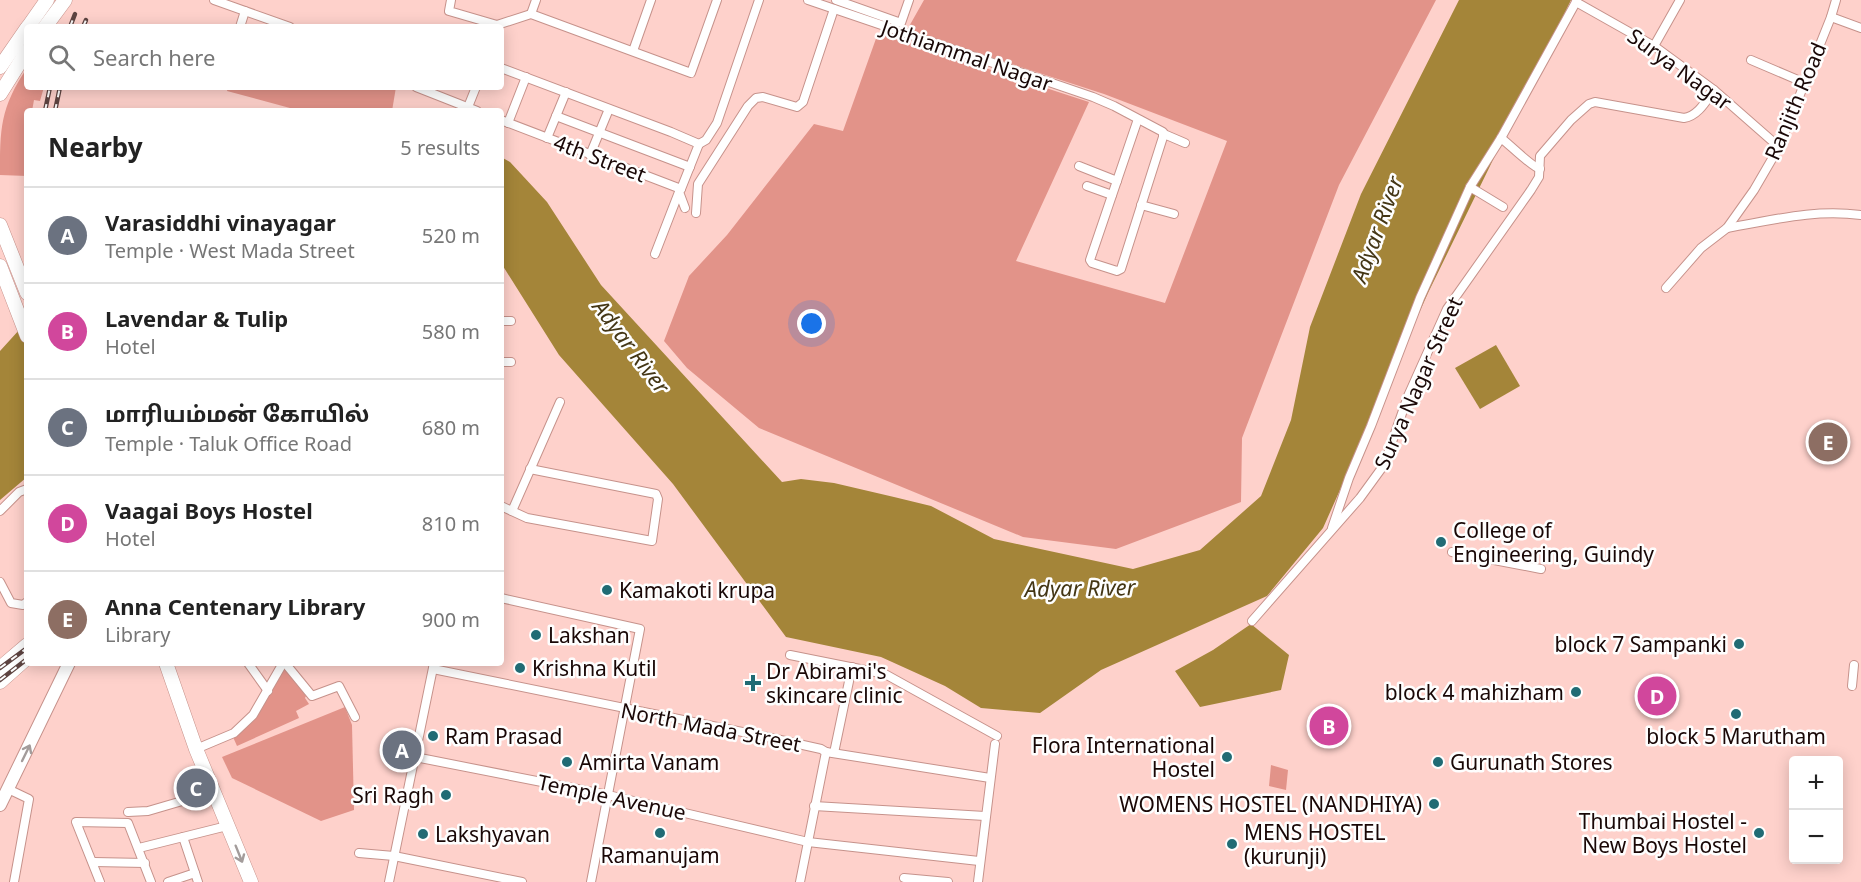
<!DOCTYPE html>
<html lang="en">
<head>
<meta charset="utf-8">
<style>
	body { margin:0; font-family:"Noto Sans","Noto Sans Tamil",sans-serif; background:#f2f2f2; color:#222 }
	.controls { position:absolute; right:18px; bottom:18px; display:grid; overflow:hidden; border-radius:6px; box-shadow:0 3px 15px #0003 }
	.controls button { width:54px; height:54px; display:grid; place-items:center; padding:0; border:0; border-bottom:2px solid #e0e0e0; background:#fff; color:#222; font:30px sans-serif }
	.you { position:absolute; left:812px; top:324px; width:21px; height:21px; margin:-15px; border:4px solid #fff; border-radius:50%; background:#1a73e8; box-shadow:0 0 0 9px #1a73e833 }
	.badge { display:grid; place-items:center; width:39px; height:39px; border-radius:50%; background:#216b74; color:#fff; font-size:20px; font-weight:700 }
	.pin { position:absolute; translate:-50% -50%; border:3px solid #fff; box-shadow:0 2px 6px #0006 }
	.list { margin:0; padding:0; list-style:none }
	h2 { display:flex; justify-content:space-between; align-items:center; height:78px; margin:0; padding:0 24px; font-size:26px }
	h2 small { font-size:20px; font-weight:400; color:#767676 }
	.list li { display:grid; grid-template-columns:39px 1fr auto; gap:18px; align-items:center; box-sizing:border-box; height:96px; padding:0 24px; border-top:2px solid #e0e0e0 }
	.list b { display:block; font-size:22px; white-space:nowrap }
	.list p { margin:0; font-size:20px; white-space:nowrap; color:#767676 }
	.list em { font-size:20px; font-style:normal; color:#767676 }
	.icon { flex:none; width:33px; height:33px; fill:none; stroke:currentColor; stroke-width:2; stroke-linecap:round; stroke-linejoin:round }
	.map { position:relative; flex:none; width:1861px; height:882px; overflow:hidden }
	.search { position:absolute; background:#fff; box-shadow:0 3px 15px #0003; left:24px; top:24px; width:480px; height:66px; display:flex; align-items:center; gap:15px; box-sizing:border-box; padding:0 21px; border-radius:6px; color:#767676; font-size:22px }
	.panel { position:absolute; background:#fff; box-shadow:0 3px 15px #0003; left:24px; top:108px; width:480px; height:558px; border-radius:6px }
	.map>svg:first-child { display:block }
</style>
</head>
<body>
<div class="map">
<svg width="1861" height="882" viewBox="0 0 1861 882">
	<rect width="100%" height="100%" fill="#fed1cb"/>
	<g fill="#e29389">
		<polygon points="924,0 1436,0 1339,185 1242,438 1241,502 1116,549 1023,537 759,428 687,368 664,341 689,276 727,235 814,124 843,131 878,33 1089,102 1016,261 1165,303 1227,141 1104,94 907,30"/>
		<path d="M27,68V87H44L40,101L34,100L32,111H27V176L0,175C0,129 0,108 27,68Z"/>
		<polygon points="228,87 396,87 392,111 301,111 227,91"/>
		<polygon points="284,667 306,696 305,698 309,704 296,711 299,718 237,746 233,737"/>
		<polygon points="345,707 352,725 354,810 321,821 232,778 222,757"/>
		<polygon points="1271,765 1288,770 1286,790 1269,786"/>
	</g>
	<g fill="#a48539">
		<polygon points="1459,0 1571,0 1428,293 1323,528 1267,596 1101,670 1040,713 981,708 945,686 881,657 786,637 673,484 559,355 501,263 501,157 510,162 547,202 601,285 782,482 801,479 834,483 894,497 931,506 994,539 1133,569 1200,550 1261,496 1291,420 1310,327 1361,194"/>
		<polygon points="27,312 27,477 0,500 0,351 20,329"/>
		<polygon points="1496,345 1520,386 1480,409 1455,368"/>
		<polygon points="1251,624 1289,655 1281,690 1200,707 1175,671 1213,650"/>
	</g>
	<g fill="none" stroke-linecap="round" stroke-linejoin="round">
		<g stroke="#c6928b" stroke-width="10">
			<g id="minor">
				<polyline points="214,0 290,27"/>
				<polyline points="451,0 449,11 497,25 531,14 691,73 717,0"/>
				<polyline points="808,0 1093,97 1114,106 1163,132 1163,137 1121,269 1117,271 1092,263 1090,260 1138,119"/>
				<polyline points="836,0 901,23 909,0"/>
				<polyline points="1577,0 1576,2 1654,46 1714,90 1779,147"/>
				<polyline points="531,14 536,0"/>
				<polyline points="1831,17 1861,28"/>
				<polyline points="240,27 245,11"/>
				<polyline points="1654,46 1680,0"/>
				<polyline points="633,51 651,0"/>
				<polyline points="1751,60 1805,83"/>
				<polyline points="501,68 671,132 699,144 681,189"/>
				<polyline points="416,87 477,111"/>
				<polyline points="468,107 476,87"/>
				<polyline points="556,116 690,167"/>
				<polyline points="501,120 681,189 679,192 685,208"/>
				<polyline points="508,123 526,77"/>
				<polyline points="1164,134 1185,143"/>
				<polyline points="547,138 566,92"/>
				<path d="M1501,138C1510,145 1532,167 1540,169"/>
				<polyline points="699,144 706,140 717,123 759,0"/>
				<polyline points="590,155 609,109"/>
				<polyline points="1079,166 1117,181"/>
				<polyline points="1087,186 1112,195"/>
				<polyline points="1470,187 1503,207"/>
				<polyline points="1141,205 1174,214"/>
				<polyline points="696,213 698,184 748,106 756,98 763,97 797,107 803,102 834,9"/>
				<path d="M1727,228C1774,220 1813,209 1861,215"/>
				<polyline points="655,254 679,192"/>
				<polyline points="1666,288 1701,248 1727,228 1754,190 1779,147 1831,17 1836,0"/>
				<polyline points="501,321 511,321"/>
				<polyline points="501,362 511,362"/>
				<polyline points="501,506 527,518 652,541 658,499 656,494 530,469"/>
				<polyline points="0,511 19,492 27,489"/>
				<polyline points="512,511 560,402"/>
				<polyline points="1332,528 1349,478 1371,426 1420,298 1470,187 1501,138 1576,2"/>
				<polyline points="1452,552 1541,569"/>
				<polyline points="0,582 11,603 23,605 27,602"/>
				<polyline points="501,598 640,629 591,882"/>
				<path d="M1252,621L1360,498L1384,465L1408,396L1447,309L1531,190L1539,177L1540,156L1571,120L1589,104L1595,102L1684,118C1698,116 1706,101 1714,90"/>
				<polyline points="790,655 885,674 997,736"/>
				<polyline points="248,663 268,691"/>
				<polyline points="285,663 312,696 339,686 355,717"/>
				<polyline points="433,669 767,737 821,749 826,752 990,778"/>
				<polyline points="1852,686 1854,665"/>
				<polyline points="196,749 234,733 253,715 283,663"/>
				<polyline points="834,753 852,667"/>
				<polyline points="415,757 608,795 808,842 979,861"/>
				<polyline points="8,789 29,799 14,882"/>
				<polyline points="814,806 985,816"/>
				<polyline points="128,812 148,811 213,792"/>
				<polyline points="183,837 198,882"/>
				<polyline points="139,848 227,826"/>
				<polyline points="359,853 394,856 522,882"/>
				<polyline points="94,862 145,863"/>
				<polyline points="904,878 948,882"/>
				<polyline points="100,882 76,822 128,823 151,882"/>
				<polyline points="168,882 195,873"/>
				<polyline points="389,882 434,663"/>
				<polyline points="800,882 826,752"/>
				<polyline points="978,882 995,744"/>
			</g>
		</g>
		<g stroke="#c6928b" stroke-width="14">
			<polyline id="secondary" points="0,805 69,663"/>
		</g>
		<g stroke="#c6928b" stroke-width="15">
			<g id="primary">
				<polyline points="28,27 47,0"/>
				<polyline points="45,27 65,0"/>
				<polyline points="0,67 27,28"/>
				<polyline points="0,94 27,51"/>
				<polyline points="0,225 27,293"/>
				<polyline points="0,266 27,336"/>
				<polyline points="166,663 196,749 251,882"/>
				<polyline points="0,668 27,645"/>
				<polyline points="0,682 27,658"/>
			</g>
		</g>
		<use href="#minor" stroke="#fff" stroke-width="8"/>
		<use href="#secondary" stroke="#fff" stroke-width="12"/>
		<use href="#primary" stroke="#fff" stroke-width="14"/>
		<g stroke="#5e4441" stroke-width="4.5">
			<g id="rail">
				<polyline points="70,27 75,14"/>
				<polyline points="83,27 86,20"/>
				<polyline points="45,111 50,87"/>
				<polyline points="55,111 60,87"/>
				<polyline points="0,668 27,648"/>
				<polyline points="0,680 27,659"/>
			</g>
		</g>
		<use href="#rail" stroke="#fefefe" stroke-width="2" stroke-dasharray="7" stroke-linecap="butt"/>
	</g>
	<defs><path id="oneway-shaft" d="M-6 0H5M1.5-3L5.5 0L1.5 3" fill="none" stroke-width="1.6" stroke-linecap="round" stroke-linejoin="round" transform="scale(1.5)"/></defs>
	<g stroke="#a39c9b">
		<use href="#oneway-shaft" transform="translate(26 753) rotate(-64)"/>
		<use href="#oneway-shaft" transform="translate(239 854) rotate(68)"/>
	</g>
	<g fill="#216b74" stroke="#fefefe" stroke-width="2">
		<circle cx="1441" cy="542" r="6"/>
		<circle cx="607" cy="590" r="6"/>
		<circle cx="536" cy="635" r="6"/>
		<circle cx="1739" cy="644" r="6"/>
		<circle cx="520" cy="668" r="6"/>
		<path d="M750 674h6v6h6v6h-6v6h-6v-6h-6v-6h6z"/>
		<circle cx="1576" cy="692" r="6"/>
		<circle cx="1736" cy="714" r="6"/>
		<circle cx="433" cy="736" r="6"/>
		<circle cx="1227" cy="757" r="6"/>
		<circle cx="567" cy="762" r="6"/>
		<circle cx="1438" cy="762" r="6"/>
		<circle cx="446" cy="795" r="6"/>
		<circle cx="1434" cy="804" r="6"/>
		<circle cx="660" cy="833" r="6"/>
		<circle cx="1759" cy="833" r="6"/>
		<circle cx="423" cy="834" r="6"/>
		<circle cx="1232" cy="844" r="6"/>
	</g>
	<g text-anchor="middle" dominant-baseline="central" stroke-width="5" stroke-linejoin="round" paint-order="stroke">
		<g font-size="21" fill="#190706" stroke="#fefefe">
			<text transform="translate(967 55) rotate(19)">Jothiammal Nagar</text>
			<text transform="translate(1680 69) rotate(36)">Surya Nagar</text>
			<text transform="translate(1795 101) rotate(-67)">Ranjith Road</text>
			<text transform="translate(600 158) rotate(21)">4th Street</text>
			<text transform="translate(1418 383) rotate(-66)">Surya Nagar Street</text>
			<text transform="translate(711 727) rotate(11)">North Mada Street</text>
			<text transform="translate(612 797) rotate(12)">Temple Avenue</text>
		</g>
		<g font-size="21" fill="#190706" stroke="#fefefe" text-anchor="start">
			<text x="1453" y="530">College of<tspan x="1453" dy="24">Engineering, Guindy</tspan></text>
			<text x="619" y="590">Kamakoti krupa</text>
			<text x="548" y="635">Lakshan</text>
			<text x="1727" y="644" text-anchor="end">block 7 Sampanki</text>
			<text x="532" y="668">Krishna Kutil</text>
			<text x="766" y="671">Dr Abirami's<tspan x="766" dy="24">skincare clinic</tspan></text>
			<text x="1564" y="692" text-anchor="end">block 4 mahizham</text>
			<text x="445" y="736">Ram Prasad</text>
			<text x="1736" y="736" text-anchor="middle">block 5 Marutham</text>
			<text x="1215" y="745" text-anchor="end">Flora International<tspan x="1215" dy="24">Hostel</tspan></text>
			<text x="579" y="762">Amirta Vanam</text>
			<text x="1450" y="762">Gurunath Stores</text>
			<text x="434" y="795" text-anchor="end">Sri Ragh</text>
			<text x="1422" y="804" text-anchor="end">WOMENS HOSTEL (NANDHIYA)</text>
			<text x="1747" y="821" text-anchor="end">Thumbai Hostel -<tspan x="1747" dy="24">New Boys Hostel</tspan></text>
			<text x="1244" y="832">MENS HOSTEL<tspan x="1244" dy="24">(kurunji)</tspan></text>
			<text x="435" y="834">Lakshyavan</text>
			<text x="660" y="855" text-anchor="middle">Ramanujam</text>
		</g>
		<g font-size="22" font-style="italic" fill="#443615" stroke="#fefefe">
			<text transform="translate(1376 229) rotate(-70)">Adyar River</text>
			<text transform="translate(632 346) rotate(53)">Adyar River</text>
			<text transform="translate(1080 587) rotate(-1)">Adyar River</text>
		</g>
	</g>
</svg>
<div class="controls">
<button>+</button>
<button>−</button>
</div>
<div class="you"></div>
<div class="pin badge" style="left:402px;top:750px;background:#6b7280">A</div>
<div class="pin badge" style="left:1329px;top:726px;background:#d1479c">B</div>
<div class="pin badge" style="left:196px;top:788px;background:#6b7280">C</div>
<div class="pin badge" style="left:1657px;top:696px;background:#d1479c">D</div>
<div class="pin badge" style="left:1828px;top:442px;background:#8d6e63">E</div>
<div class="search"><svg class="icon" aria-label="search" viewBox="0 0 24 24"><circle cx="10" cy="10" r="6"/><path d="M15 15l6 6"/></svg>Search here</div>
<section class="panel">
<h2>Nearby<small>5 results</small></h2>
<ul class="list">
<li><span class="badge" style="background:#6b7280">A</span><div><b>Varasiddhi vinayagar</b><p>Temple · West Mada Street</p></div><em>520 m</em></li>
<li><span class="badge" style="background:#d1479c">B</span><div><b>Lavendar &amp; Tulip</b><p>Hotel</p></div><em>580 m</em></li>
<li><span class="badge" style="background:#6b7280">C</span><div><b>மாரியம்மன் கோயில்</b><p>Temple · Taluk Office Road</p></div><em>680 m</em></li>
<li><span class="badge" style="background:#d1479c">D</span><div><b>Vaagai Boys Hostel</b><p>Hotel</p></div><em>810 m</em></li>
<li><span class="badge" style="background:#8d6e63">E</span><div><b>Anna Centenary Library</b><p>Library</p></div><em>900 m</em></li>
</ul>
</section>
</div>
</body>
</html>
